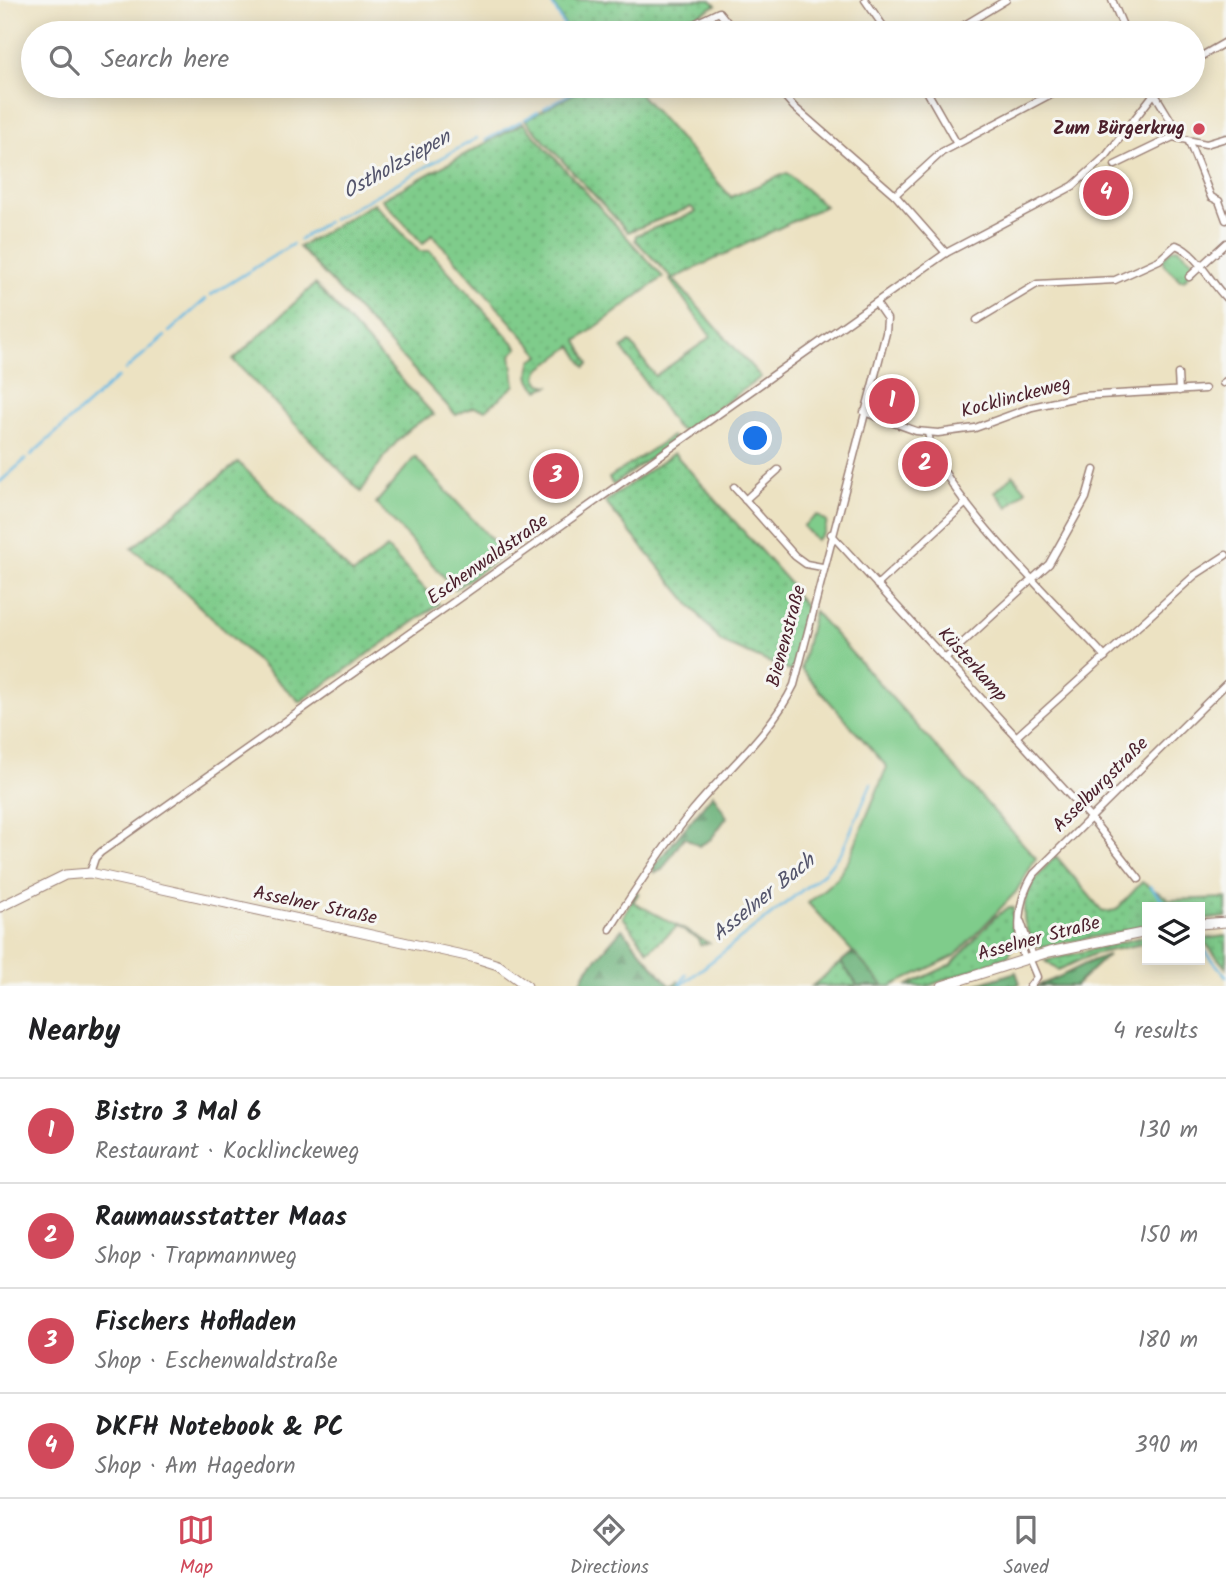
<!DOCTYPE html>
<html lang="en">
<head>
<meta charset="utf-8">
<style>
	body { margin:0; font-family:Kalam,sans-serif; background:#f2f2f2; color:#202124 }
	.controls { position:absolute; right:21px; bottom:21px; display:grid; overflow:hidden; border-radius:0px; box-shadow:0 4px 18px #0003 }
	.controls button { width:63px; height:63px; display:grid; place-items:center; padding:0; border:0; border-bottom:2px solid #e0e0e0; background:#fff; color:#202124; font:35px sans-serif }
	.you { position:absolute; left:756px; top:439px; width:24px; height:24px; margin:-18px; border:5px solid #fff; border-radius:50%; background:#1a73e8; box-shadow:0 0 0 10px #1a73e833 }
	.badge { display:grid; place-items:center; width:46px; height:46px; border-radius:50%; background:#d1495b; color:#fff; font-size:23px; font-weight:700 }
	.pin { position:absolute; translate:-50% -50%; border:4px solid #fff; box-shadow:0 2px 7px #0006 }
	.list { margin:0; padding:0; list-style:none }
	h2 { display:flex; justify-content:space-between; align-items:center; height:91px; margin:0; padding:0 28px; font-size:30px }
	h2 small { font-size:23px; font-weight:400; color:#757577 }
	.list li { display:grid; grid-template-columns:46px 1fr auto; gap:21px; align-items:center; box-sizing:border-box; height:105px; padding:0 28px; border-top:2px solid #e0e0e0 }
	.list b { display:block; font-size:26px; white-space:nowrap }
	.list p { margin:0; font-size:23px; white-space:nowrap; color:#757577 }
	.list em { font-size:23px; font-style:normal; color:#757577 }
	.icon { flex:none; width:38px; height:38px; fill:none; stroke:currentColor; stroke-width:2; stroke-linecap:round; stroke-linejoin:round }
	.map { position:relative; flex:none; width:1226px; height:986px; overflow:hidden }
	.search { position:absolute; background:#fff; box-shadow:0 4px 18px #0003; left:21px; right:21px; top:21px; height:77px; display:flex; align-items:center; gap:18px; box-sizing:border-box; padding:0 24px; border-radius:38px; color:#757577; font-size:26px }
	.sheet { height:511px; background:#fff }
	nav { display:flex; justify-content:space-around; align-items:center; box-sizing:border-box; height:98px; border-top:2px solid #e0e0e0; background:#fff; font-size:19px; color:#757577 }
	nav a { display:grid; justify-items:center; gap:4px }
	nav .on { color:#d1495b }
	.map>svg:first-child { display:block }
</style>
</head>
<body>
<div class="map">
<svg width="1226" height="986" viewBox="0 0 1226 986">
	<defs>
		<pattern id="grass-dots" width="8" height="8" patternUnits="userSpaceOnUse" patternTransform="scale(1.75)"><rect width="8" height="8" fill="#7fcc8b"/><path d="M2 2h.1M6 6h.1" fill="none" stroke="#6faf78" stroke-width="1.8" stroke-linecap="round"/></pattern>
		<pattern id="forest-firs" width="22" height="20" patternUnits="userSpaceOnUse" patternTransform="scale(1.75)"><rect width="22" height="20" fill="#67b077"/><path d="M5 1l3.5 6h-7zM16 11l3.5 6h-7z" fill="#578f62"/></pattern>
		<pattern id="park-crowns" width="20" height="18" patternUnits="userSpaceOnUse" patternTransform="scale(1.75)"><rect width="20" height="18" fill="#7fcc8b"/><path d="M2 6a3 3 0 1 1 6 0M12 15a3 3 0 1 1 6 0" fill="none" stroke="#6faf78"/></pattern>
	</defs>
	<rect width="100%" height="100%" fill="#f6f6f2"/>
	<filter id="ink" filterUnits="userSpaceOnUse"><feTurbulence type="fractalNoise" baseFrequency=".0143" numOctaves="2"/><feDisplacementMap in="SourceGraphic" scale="14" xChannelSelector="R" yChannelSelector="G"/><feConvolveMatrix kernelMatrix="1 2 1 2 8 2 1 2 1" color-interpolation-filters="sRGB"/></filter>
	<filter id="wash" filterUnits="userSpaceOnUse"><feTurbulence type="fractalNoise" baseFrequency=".00686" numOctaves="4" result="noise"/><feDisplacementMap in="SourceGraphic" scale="28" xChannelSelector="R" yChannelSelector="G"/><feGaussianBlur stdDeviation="1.57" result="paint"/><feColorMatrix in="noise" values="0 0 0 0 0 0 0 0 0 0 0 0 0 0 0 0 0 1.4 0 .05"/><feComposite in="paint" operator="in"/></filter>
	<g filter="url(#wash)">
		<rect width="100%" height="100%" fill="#ece2c2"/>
		<g fill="url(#grass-dots)" stroke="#64765b" stroke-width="2">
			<polygon points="551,0 711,0 716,5 665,33 569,33"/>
			<polygon points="588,86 633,86 731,197 787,173 825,206 673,279 761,377 684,432 675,426 622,348 630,342 655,376 711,337 670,280 672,278 635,240 636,235 696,212 691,207 628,232 525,120"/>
			<path d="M523,123L663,277L577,341L589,363L585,367L572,346L539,370L537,377L541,384L549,386L539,390C527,382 528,373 532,360L541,356L432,234L423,244L382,199Z"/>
			<polygon points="374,203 419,251 430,251 518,348 511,355 515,385 486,410 473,407 456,415 299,247"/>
			<path d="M315,284L434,415C402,426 378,465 361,492L233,360Z"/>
			<polygon points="672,436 675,440 613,485 609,478"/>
			<polygon points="674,453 793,587 791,590 808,609 792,672 721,642 605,502"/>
			<polygon points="238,462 353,574 387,548 439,604 300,702 180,588 132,548"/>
			<path d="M1056,856L1103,912L1116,910L1142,882L1170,900L1226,898V917L1200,920V907H1147V927L1041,947C1033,944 1030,938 1027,930C1016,900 1036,876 1056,856Z"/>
			<polygon points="636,892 639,893 633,902 709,943 700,945 698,939 677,927 648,951 623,917"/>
			<polygon points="1009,907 1013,908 1013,946 1009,956 928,986 906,986 952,964 995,917"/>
			<polygon points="1147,936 1147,943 1094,954 1058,970 1045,961"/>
			<polygon points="1226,936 1226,968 1202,939"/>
			<polygon points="841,962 858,986 812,986"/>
		</g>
		<g fill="url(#forest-firs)" stroke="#586851" stroke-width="2">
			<polygon points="713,794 727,817 711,839 699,846 684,837 662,870 654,873 653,867"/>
			<polygon points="622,929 665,980 671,986 678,981 682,986 579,986 586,971"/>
			<polygon points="853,952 884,986 858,986 841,962"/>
			<path d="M1108,955L1075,986H1035C1061,980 1082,962 1108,955Z"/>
			<polygon points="1016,972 1020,983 1015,986 972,986"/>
		</g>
		<g fill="url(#park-crowns)" stroke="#64765b" stroke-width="2">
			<polygon points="1178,248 1193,261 1195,268 1184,280 1180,280 1164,265 1163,259 1172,249"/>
			<polygon points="1013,475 1026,490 1008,507 995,492"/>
			<polygon points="817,515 827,522 824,533 816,540 803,526"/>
		</g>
		<g fill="#7fcc8b" stroke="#64765b" stroke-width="2">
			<polygon points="415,457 505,554 455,589 376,503"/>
			<polygon points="814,611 1036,858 1016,892 955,956 891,986 884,986 808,903 837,878 849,859 887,767 801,669"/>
		</g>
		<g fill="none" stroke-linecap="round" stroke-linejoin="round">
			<g stroke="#68bae4" stroke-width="2.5">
				<polyline points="550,0 568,33"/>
				<polyline points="544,108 584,86"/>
				<polyline points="525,119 538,112"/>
				<polyline points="486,140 521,121"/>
				<polyline points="332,220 477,138"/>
				<polyline points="299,240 327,222"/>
				<polyline points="211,295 293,244"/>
				<polyline points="169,332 206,299"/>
				<polyline points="125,370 165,336"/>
				<polyline points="31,455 118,377"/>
				<polyline points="0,482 26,459"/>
				<polyline points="1150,886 1163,901"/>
				<polyline points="1200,945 1226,976"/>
				<polyline points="681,983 686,974"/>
				<polyline points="680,986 824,873 843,849 871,784"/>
			</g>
		</g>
	</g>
	<g filter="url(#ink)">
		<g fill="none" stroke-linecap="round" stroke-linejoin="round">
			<g stroke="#9b8076" stroke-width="9">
				<g id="street">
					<polyline points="865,0 888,33"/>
					<polyline points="1112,0 1126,33"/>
					<polyline points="675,33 719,12 736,33"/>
					<polyline points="951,33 1006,0"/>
					<polyline points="1193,61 1226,42"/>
					<polyline points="776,86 794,107 895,195 946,253"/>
					<polyline points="924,86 957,144"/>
					<polyline points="1173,137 1206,144 1226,138"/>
					<polyline points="1189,142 1211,197 1219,201 1226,220"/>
					<polyline points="1115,165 1173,137 1173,124 1150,86"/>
					<polyline points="895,195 942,152 1066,86"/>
					<polyline points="1189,277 1226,243"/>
					<path d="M977,320L1037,284L1115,280L1159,260L1176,245C1197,253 1210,282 1226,298"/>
					<polyline points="1178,374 1179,391"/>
					<polyline points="1223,383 1226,381"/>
					<polyline points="864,412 916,431 938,433 975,428 1032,407 1082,396 1205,389"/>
					<path d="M928,433C938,493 1061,607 1105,657"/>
					<polyline points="734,487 795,556 806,564 822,567"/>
					<polyline points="745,500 778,470"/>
					<polyline points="831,534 1094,822 1139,879"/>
					<polyline points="877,585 966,503"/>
					<polyline points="945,659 1049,564 1086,498 1094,470"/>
					<polyline points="1016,737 1195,575 1226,555"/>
					<polyline points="90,873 95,858 101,852 916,274 946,253 1073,186 1106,156 1160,86"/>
					<polyline points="1021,922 1033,957"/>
					<path d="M610,929C636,888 662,848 693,810C726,770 771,733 794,685L886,333L887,319L876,303"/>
					<polyline points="1029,958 1037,977 1030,986"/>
					<path d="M1024,959C1016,929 1017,900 1034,874L1226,684"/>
				</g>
			</g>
			<g stroke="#9b8076" stroke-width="11">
				<g id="secondary">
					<polyline points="0,907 65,875 90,873 476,958 498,965 527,986"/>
					<polyline points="1200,924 1226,922"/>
					<polyline points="942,986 1049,952 1147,932"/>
				</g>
			</g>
			<use href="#street" stroke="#fff" stroke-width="6"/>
			<use href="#secondary" stroke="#fff" stroke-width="9"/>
		</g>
	</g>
	<circle fill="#d1495b" stroke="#f6f6f2" stroke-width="2.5" cx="1199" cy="129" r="7"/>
	<g text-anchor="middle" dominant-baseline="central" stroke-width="6" stroke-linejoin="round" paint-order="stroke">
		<g font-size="19" font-weight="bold" fill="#4a1f2b" stroke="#f6f6f2" text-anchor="end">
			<text x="1185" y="129">Zum Bürgerkrug</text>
		</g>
		<g font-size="19" fill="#4a1f2b" stroke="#f6f6f2">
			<text transform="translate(1016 398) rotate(-15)">Kocklinckeweg</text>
			<text transform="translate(488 560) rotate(-35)">Eschenwaldstraße</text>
			<text transform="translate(787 636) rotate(-75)">Bienenstraße</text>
			<text transform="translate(972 665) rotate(48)">Küsterkamp</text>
			<text transform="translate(1101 785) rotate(-45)">Asselburgstraße</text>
			<text transform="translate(315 906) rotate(12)">Asselner Straße</text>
			<text transform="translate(1039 939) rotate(-15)">Asselner Straße</text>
		</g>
		<g font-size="21" font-style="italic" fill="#54556c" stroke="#f6f6f2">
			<text transform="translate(397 165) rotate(-29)">Ostholzsiepen</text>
			<text transform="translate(764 898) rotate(-39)">Asselner Bach</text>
		</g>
	</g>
</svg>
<div class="controls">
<button><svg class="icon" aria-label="layers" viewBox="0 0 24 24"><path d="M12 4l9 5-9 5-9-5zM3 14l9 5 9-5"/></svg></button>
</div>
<div class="you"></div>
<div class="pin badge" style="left:892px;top:401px">1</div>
<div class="pin badge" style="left:925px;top:464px">2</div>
<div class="pin badge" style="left:556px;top:476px">3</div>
<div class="pin badge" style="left:1106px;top:193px">4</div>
<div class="search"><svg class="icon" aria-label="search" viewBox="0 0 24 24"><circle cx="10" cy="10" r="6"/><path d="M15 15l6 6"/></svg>Search here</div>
</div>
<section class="sheet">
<h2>Nearby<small>4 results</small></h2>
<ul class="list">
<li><span class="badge">1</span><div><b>Bistro 3 Mal 6</b><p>Restaurant · Kocklinckeweg</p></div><em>130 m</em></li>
<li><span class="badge">2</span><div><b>Raumausstatter Maas</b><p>Shop · Trapmannweg</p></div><em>150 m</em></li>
<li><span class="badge">3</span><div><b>Fischers Hofladen</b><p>Shop · Eschenwaldstraße</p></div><em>180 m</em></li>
<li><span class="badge">4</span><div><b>DKFH Notebook &amp; PC</b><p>Shop · Am Hagedorn</p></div><em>390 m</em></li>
</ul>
</section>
<nav>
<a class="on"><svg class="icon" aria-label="map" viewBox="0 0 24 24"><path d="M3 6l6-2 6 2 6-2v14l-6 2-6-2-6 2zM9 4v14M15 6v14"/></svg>Map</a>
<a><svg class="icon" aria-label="directions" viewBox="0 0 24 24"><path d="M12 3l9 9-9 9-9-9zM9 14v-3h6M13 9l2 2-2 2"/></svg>Directions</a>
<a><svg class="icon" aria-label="saved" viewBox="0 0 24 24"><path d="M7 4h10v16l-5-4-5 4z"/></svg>Saved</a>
</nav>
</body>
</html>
